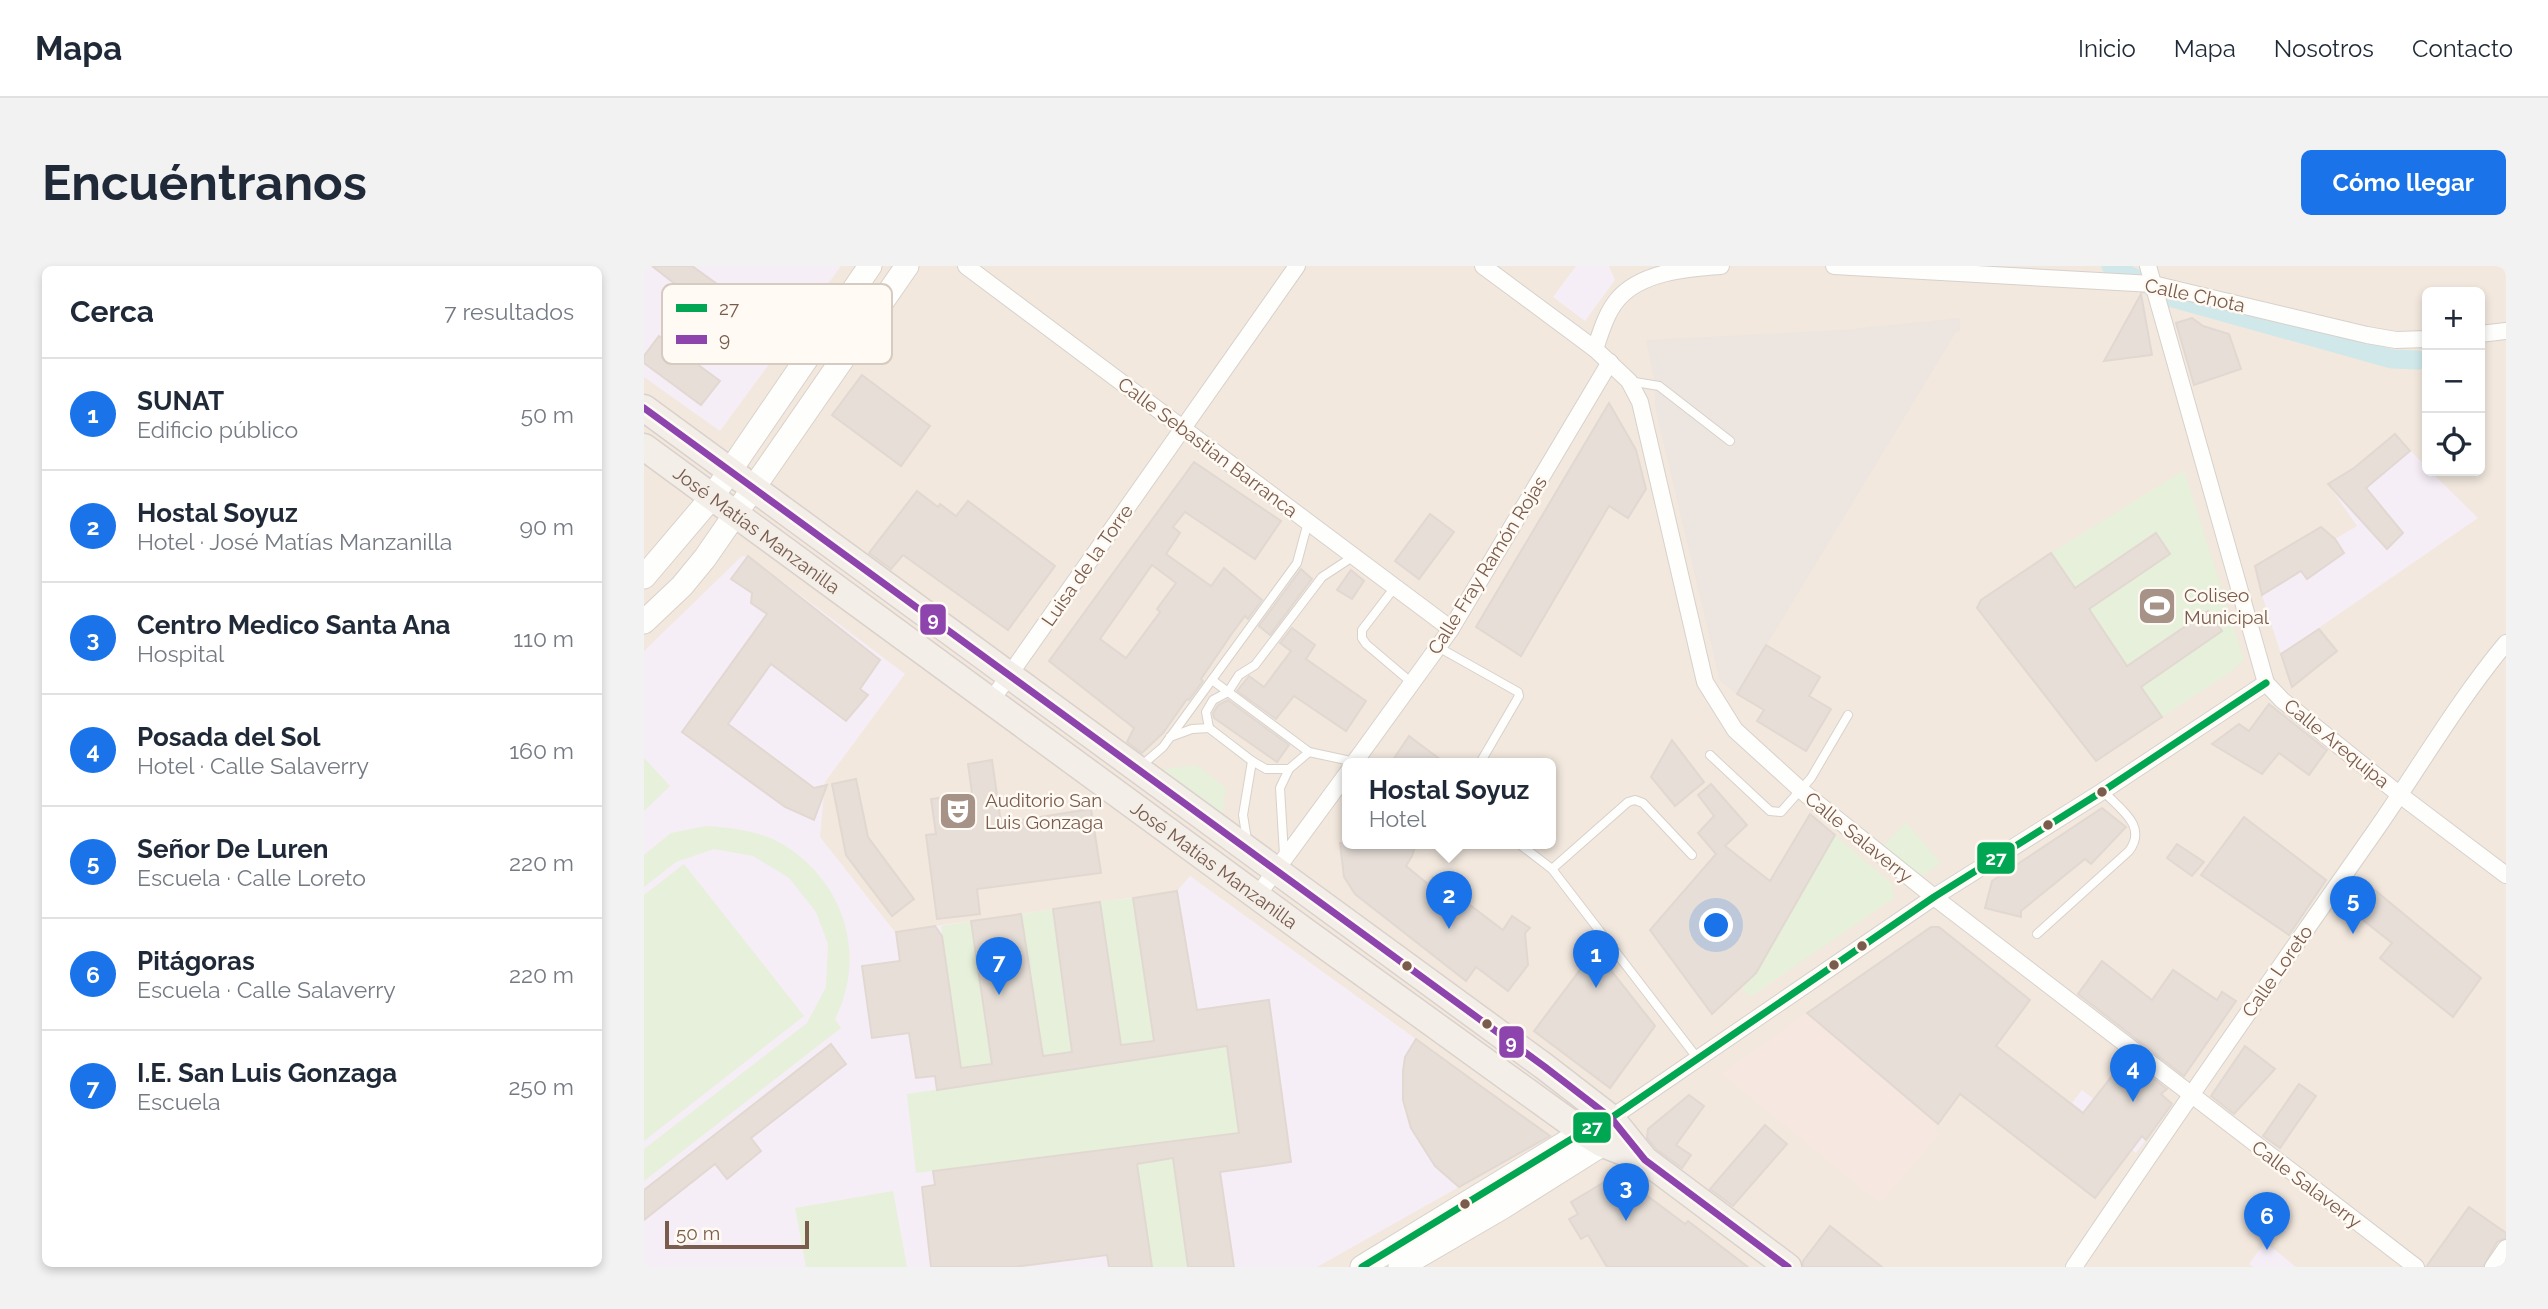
<!DOCTYPE html>
<html lang="es">
<head>
<meta charset="utf-8">
<style>
	body { margin:0; font-family:Raleway,sans-serif; background:#f2f2f3; color:#1f2937 }
	.controls { position:absolute; right:21px; top:21px; display:grid; overflow:hidden; border-radius:10px; box-shadow:0 4px 10px #0003 }
	.controls button { width:63px; height:63px; display:grid; place-items:center; padding:0; border:0; border-bottom:2px solid #e0e1e3; background:#fff; color:#1f2937; font:35px sans-serif }
	.scale { position:absolute; left:21px; bottom:18px; width:144px; box-sizing:border-box; padding-left:7px; border:4px solid #7a5c4d; border-top:0; font-size:19px; line-height:24px; white-space:nowrap; color:#7a5c4d; -webkit-text-stroke:5px #fffaf3; paint-order:stroke }
	.you { position:absolute; left:1073px; top:660px; width:24px; height:24px; margin:-18px; border:5px solid #fff; border-radius:50%; background:#1a73e8; box-shadow:0 0 0 10px #1a73e833 }
	.badge { display:grid; place-items:center; width:46px; height:46px; border-radius:50%; background:#1a73e8; color:#fff; font-size:23px; font-weight:700 }
	.pin { position:absolute; translate:-50% -58px; filter:drop-shadow(0 2px 4px #0008) }
	.pin::after { content:''; position:absolute; top:37px; width:24px; height:21px; background:inherit; clip-path:polygon(0 0,100% 0,50% 100%) }
	.popup { position:absolute; left:698px; top:492px; width:214px; height:91px; box-sizing:border-box; display:grid; place-content:center; border-radius:10px; background:#fff; filter:drop-shadow(0 2px 5px #0005); font-size:23px; white-space:nowrap; color:#747a83 }
	.popup b { font-size:26px; color:#1f2937 }
	.popup::after { content:''; position:absolute; left:50%; top:100%; margin-left:-14px; border:14px solid transparent; border-top-color:#fff }
	.list { margin:0; padding:0; list-style:none }
	h2 { display:flex; justify-content:space-between; align-items:center; height:91px; margin:0; padding:0 28px; font-size:30px }
	h2 small { font-size:23px; font-weight:400; color:#747a83 }
	.list li { display:grid; grid-template-columns:46px 1fr auto; gap:21px; align-items:center; box-sizing:border-box; height:112px; padding:0 28px; border-top:2px solid #e0e1e3 }
	.list b { display:block; font-size:26px; white-space:nowrap }
	.list p { margin:0; font-size:23px; white-space:nowrap; color:#747a83 }
	.list em { font-size:23px; font-style:normal; color:#747a83 }
	.icon { flex:none; width:38px; height:38px; fill:none; stroke:currentColor; stroke-width:2; stroke-linecap:round; stroke-linejoin:round }
	.map { position:relative; flex:none; width:1862px; height:1001px; overflow:hidden; border-radius:10px }
	header { display:flex; align-items:center; gap:42px; box-sizing:border-box; height:98px; padding:0 35px; background:#fff; border-bottom:2px solid #e0e1e3 }
	header strong { font-size:33px }
	nav { display:flex; gap:38px; margin-inline-start:auto; font-size:24px }
	.intro { display:flex; align-items:center; justify-content:space-between; box-sizing:border-box; height:168px; padding:0 42px }
	h1 { margin:0; font-size:49px }
	.button { padding:18px 32px; border-radius:10px; background:#1a73e8; color:#fff; font-size:24px; font-weight:700 }
	main { display:flex; gap:42px; padding:0 42px }
	aside { flex:1; background:#fff; border-radius:10px; box-shadow:0 4px 10px #0003 }
	.map>svg:first-child { display:block }
</style>
</head>
<body>
<header>
<strong>Mapa</strong>
<nav><a>Inicio</a><a>Mapa</a><a>Nosotros</a><a>Contacto</a></nav>
</header>
<div class="intro"><h1>Encuéntranos</h1><a class="button">Cómo llegar</a></div>
<main>
<aside>
<h2>Cerca<small>7 resultados</small></h2>
<ul class="list">
<li><span class="badge">1</span><div><b>SUNAT</b><p>Edificio público</p></div><em>50 m</em></li>
<li><span class="badge">2</span><div><b>Hostal Soyuz</b><p>Hotel · José Matías Manzanilla</p></div><em>90 m</em></li>
<li><span class="badge">3</span><div><b>Centro Medico Santa Ana</b><p>Hospital</p></div><em>110 m</em></li>
<li><span class="badge">4</span><div><b>Posada del Sol</b><p>Hotel · Calle Salaverry</p></div><em>160 m</em></li>
<li><span class="badge">5</span><div><b>Señor De Luren</b><p>Escuela · Calle Loreto</p></div><em>220 m</em></li>
<li><span class="badge">6</span><div><b>Pitágoras</b><p>Escuela · Calle Salaverry</p></div><em>220 m</em></li>
<li><span class="badge">7</span><div><b>I.E. San Luis Gonzaga</b><p>Escuela</p></div><em>250 m</em></li>
</ul>
</aside>
<div class="map">
<svg width="1862" height="1001" viewBox="0 0 1862 1001">
	<rect width="100%" height="100%" fill="#f9f5f0"/>
	<path fill="#f2e8de" fill-rule="evenodd" d="M0,0H1862V1001H0ZM1783,26H1836V205H1783ZM704,497H906V577H704Z"/>
	<polygon fill="#f6e8e1" points="1163,747 1294,858 1290,863 1295,868 1236,937 1078,808"/>
	<polygon fill="#ede5e0" points="1316,52 1316,65 1312,66 1093,428 1076,415 1011,141 1011,117 1002,74 1197,64"/>
	<g fill="#f6eef6">
		<polygon points="0,0 197,0 76,165 0,111"/>
		<polygon points="932,0 965,0 971,14 941,55 909,31"/>
		<polygon points="1751,168 1783,202 1783,205 1786,205 1834,252 1637,388 1618,329 1657,305 1663,313 1699,287 1691,273 1713,260 1684,218 1710,202"/>
		<polygon points="98,290 106,291 261,408 181,516 176,571 251,666 533,625 546,610 772,773 761,791 759,805 759,834 767,862 791,900 815,921 673,1001 0,1001 0,385"/>
		<polygon points="1438,824 1502,874 1492,887 1428,837"/>
		<polygon points="1621,976 1652,1001 1609,1001 1605,998"/>
	</g>
	<g fill="#e7f0db">
		<polygon points="1540,204 1600,394 1585,407 1518,451 1407,287"/>
		<polygon points="0,492 26,520 0,545"/>
		<polygon points="553,499 582,522 578,551 514,504"/>
		<polygon points="1262,556 1297,597 1277,611 1236,583"/>
		<path d="M62,560C89,562 117,565 140,579C201,617 223,690 191,753L197,762L0,915V883L163,757L182,721L184,678L172,646L145,612L109,590L70,583L32,596L0,621V589L27,567Z"/>
		<polygon points="1191,569 1248,618 1250,632 1106,731 1097,721 1112,707"/>
		<polygon points="40,598 160,750 0,875 0,629"/>
		<polygon points="489,632 510,775 477,779 456,636"/>
		<polygon points="409,643 428,786 399,790 377,648"/>
		<polygon points="327,655 348,798 317,802 297,660"/>
		<polygon points="583,780 595,867 272,907 263,828"/>
		<polygon points="529,892 544,1001 508,1001 493,898"/>
		<polygon points="249,925 263,1001 162,1001 151,942"/>
	</g>
	<g fill="none" stroke-linecap="round" stroke-linejoin="round">
		<polyline stroke="#d0e8ea" stroke-width="19" points="1467,0 1529,32 1748,93 1774,94"/>
	</g>
	<g fill="#e6ded7" stroke="#e2d8d2" stroke-width="2" fill-rule="evenodd">
		<polygon points="8,0 48,0 115,48 99,71 43,32 45,29"/>
		<polygon points="1497,28 1508,89 1460,95"/>
		<polygon points="1548,52 1559,60 1585,68 1597,103 1550,119 1532,57"/>
		<polygon points="15,70 76,115 57,139 0,97 0,90"/>
		<polygon points="218,109 286,160 257,200 188,149"/>
		<polygon points="965,137 992,184 1002,223 984,252 965,240 877,390 832,361"/>
		<polygon points="1751,168 1766,185 1722,222 1759,267 1743,283 1684,218 1710,202"/>
		<path d="M550,196L637,255L611,293L541,246L529,261L536,267L522,288L567,320L580,302L618,334L604,353L601,350L589,366L557,413L559,415L545,434L543,433L519,467L498,487L483,476L490,462L405,395ZM508,299L532,317L513,343L516,346L482,392L456,373Z"/>
		<polygon points="273,225 294,241 296,238 312,250 324,235 411,300 364,364 259,289 247,303 225,287"/>
		<polygon points="786,248 810,266 775,313 751,295"/>
		<polygon points="1677,261 1691,273 1700,287 1663,313 1657,305 1618,329 1611,300"/>
		<polygon points="1512,267 1526,288 1445,343 1483,400 1564,345 1578,365 1497,421 1518,451 1452,495 1333,342 1337,334 1407,287 1431,322"/>
		<polygon points="104,290 236,394 216,423 224,429 202,455 127,398 84,458 170,522 183,519 170,554 141,541 38,466 123,348 107,337 108,327 87,313"/>
		<polygon points="657,303 668,313 626,369 615,360"/>
		<polygon points="707,304 720,315 708,333 693,324"/>
		<polygon points="648,362 671,379 662,393 722,435 702,465 650,430 632,453 593,425 605,410 620,421 647,385 636,377"/>
		<polygon points="1675,363 1693,385 1648,421 1637,388"/>
		<polygon points="1122,379 1176,411 1165,430 1187,443 1162,485 1113,455 1120,444 1093,428"/>
		<polygon points="584,434 645,479 633,496 570,452 569,447 574,439"/>
		<polygon points="1625,438 1683,484 1665,509 1635,487 1618,508 1568,478 1595,458 1605,465"/>
		<polygon points="765,470 801,497 747,497"/>
		<polygon points="1028,474 1060,516 1031,540 1007,511"/>
		<polygon points="348,494 357,557 447,543 457,607 333,623 336,648 293,653 282,569 292,568 287,533 328,527 324,498"/>
		<polygon points="212,513 224,571 270,633 248,650 202,589 188,518"/>
		<polygon points="1067,518 1103,559 1081,580 1126,615 1166,548 1191,569 1112,707 1068,748 1006,664 1072,588 1054,567 1070,550 1054,529"/>
		<polygon points="1458,542 1482,561 1447,598 1441,593 1377,645 1377,651 1341,642 1348,615"/>
		<polygon points="1600,551 1682,614 1645,669 1557,609"/>
		<polygon points="696,577 772,577 768,590 762,600 784,618 789,611 859,664 868,650 886,662 881,667 884,699 864,725 832,701 822,715 711,628 700,611"/>
		<polygon points="1533,578 1560,596 1548,610 1523,592"/>
		<polygon points="1715,611 1837,712 1809,751 1736,692 1748,677 1695,635"/>
		<polygon points="533,625 553,744 625,734 647,896 576,906 590,1001 544,1001 529,892 493,898 508,1001 465,1001 463,989 370,1001 287,1001 278,921 291,919 289,905 595,867 583,780 293,824 291,810 272,812 265,767 228,772 218,700 256,695 252,666 291,660 298,670 317,802 348,798 327,655 377,648 399,790 428,786 409,643 456,636 477,779 510,775 489,632"/>
		<polygon points="1287,661 1295,661 1386,734 1352,780 1439,847 1482,792 1523,823 1517,828 1528,838 1502,874 1498,870 1451,932 1316,828 1294,858 1163,747"/>
		<polygon points="951,684 1011,760 966,822 890,765"/>
		<polygon points="1458,695 1508,734 1529,704 1573,734 1578,726 1592,735 1540,810 1434,728"/>
		<polygon points="772,773 827,813 906,870 815,921 791,900 767,862 759,834 759,805 761,791"/>
		<polygon points="187,778 202,798 107,872 117,885 83,913 71,898 0,954 0,924"/>
		<polygon points="1601,780 1631,803 1590,848 1567,830"/>
		<polygon points="1655,818 1672,830 1636,882 1619,870"/>
		<polygon points="1045,829 1060,840 1032,879 1047,889 1038,902 1012,883 1003,872 1004,863"/>
		<polygon points="1121,859 1143,878 1089,940 1066,923"/>
		<polygon points="974,908 1041,958 1044,955 1104,1001 963,1001 944,969 937,973 925,953 934,948 927,936"/>
		<polygon points="1825,941 1862,967 1862,972 1853,976 1839,1001 1782,1001"/>
		<polygon points="1186,960 1238,1001 1159,1001 1159,995"/>
	</g>
	<g fill="none" stroke-linecap="round" stroke-linejoin="round">
		<g stroke="#d7d1cb" stroke-width="10">
			<g id="lane">
				<polyline points="985,115 1015,120 1086,175"/>
				<polyline points="751,321 718,364 718,372 722,378 768,417"/>
				<polyline points="794,381 874,426 875,430 836,497"/>
				<polyline points="568,414 665,486 711,496"/>
				<polyline points="565,462 562,446 569,434 584,426 595,409 611,399 678,311 710,290"/>
				<polyline points="526,471 548,463 565,462 608,495 599,549 603,574"/>
				<polyline points="1066,489 1126,545 1137,546 1167,512 1204,449"/>
				<polyline points="608,495 622,503 645,503 665,486"/>
				<polyline points="498,499 519,481 653,297 664,256"/>
				<polyline points="874,577 908,603 1054,793"/>
				<polyline points="640,589 636,522 645,503"/>
				<polyline points="908,603 984,536 991,534 999,537 1048,589"/>
				<path d="M1393,668L1485,585C1504,560 1476,543 1459,525"/>
			</g>
		</g>
		<g stroke="#d7d1cb" stroke-width="18">
			<g id="street">
				<polyline points="322,0 807,363"/>
				<polyline points="839,0 951,83 985,115 996,136 1061,416 1091,464 1158,525 1290,631 1772,1001"/>
				<polyline points="1190,0 1509,18 1723,69 1752,74 1783,73"/>
				<polyline points="1504,0 1622,417 1638,434 1756,529 1862,609"/>
				<polyline points="1836,68 1862,65"/>
				<path d="M951,83C957,66 962,47 974,33C997,6 1044,2 1077,0"/>
				<polyline points="347,435 653,0"/>
				<polyline points="710,497 807,363 966,96"/>
				<polyline points="613,630 704,506"/>
				<polyline points="939,866 967,852 1290,631 1459,525 1622,417"/>
				<path d="M1430,1001C1528,855 1628,712 1729,568C1774,504 1812,437 1862,377"/>
				<polyline points="1849,1001 1862,982"/>
			</g>
		</g>
		<g stroke="#d9d2cb" stroke-width="25">
			<g id="secondary">
				<polyline points="0,311 68,231 226,0"/>
				<polyline points="0,356 38,320 61,292 263,0"/>
				<polyline points="718,1001 939,866"/>
				<polyline points="756,1001 859,941 959,878"/>
			</g>
		</g>
		<g stroke="#dad1cc" stroke-width="29">
			<g id="primary">
				<polyline points="0,142 901,801 967,852 1001,894 1144,1001"/>
				<path id="s1" d="M0,181L662,666L939,866L959,878L1000,894"/>
			</g>
		</g>
		<use href="#lane" stroke="#fefefd" stroke-width="8"/>
		<use href="#street" stroke="#fefefd" stroke-width="16"/>
		<use href="#secondary" stroke="#fefefd" stroke-width="23"/>
		<use href="#primary" stroke="#f3eee8" stroke-width="26"/>
		<g stroke="#fffaf3" stroke-width="12">
			<polyline id="bus-1" points="718,1001 939,866 967,852 1290,631 1459,525 1622,417"/>
		</g>
		<g stroke="#fffaf3" stroke-width="12">
			<polyline id="bus-2" points="0,142 901,801 967,852 1001,894 1144,1001"/>
		</g>
		<use href="#bus-1" stroke="#00a651" stroke-width="7"/>
		<use href="#bus-2" stroke="#8e44ad" stroke-width="7"/>
	</g>
	<defs>
		<g id="stadium-square" transform="scale(2.0125)"><rect x="-9" y="-9" width="18" height="18" rx="4" fill="#a69286" stroke="#fffaf3"/><path d="M0-5a6.5 5 0 1 0 0 10a6.5 5 0 1 0 0-10ZM-3.5-1.8h7v3.6h-7Z" fill="#fff"/></g>
		<g id="theatre-square" transform="scale(2.0125)"><rect x="-9" y="-9" width="18" height="18" rx="4" fill="#a69286" stroke="#fffaf3"/><path d="M-5-5.5Q0-4 5-5.5V0Q5 5 0 6Q-5 5-5 0ZM-3.3-2.5H-1v1.5H-3.3ZM1-2.5H3.3v1.5H1ZM-2.8 1Q0 5.5 2.8 1Z" fill="#fff"/></g>
	</defs>
	<g fill-rule="evenodd">
		<use href="#stadium-square" x="1513" y="340"/>
		<use href="#theatre-square" x="314" y="545"/>
	</g>
	<g fill="#7a5c4d" stroke="#fffaf3" stroke-width="2.5">
		<circle cx="1458" cy="526" r="6"/>
		<circle cx="1404" cy="559" r="6"/>
		<circle cx="1218" cy="680" r="6"/>
		<circle cx="1190" cy="699" r="6"/>
		<circle cx="763" cy="700" r="6"/>
		<circle cx="843" cy="758" r="6"/>
		<circle cx="821" cy="938" r="6"/>
	</g>
	<g text-anchor="middle" dominant-baseline="central" stroke-width="5" stroke-linejoin="round" paint-order="stroke">
		<g font-size="19" fill="#7a5c4d" stroke="#fffaf3">
			<text transform="translate(1551 29) rotate(12)">Calle Chota</text>
			<text transform="translate(564 181) rotate(37)">Calle Sebastian Barranca</text>
			<text stroke="none"><textPath href="#s1" startOffset="140">José Matías Manzanilla</textPath></text>
			<text transform="translate(443 299) rotate(-55)">Luisa de la Torre</text>
			<text transform="translate(843 299) rotate(-58)">Calle Fray Ramón Rojas</text>
			<text transform="translate(1693 477) rotate(39)">Calle Arequipa</text>
			<text transform="translate(1215 571) rotate(39)">Calle Salaverry</text>
			<text stroke="none"><textPath href="#s1" startOffset="707">José Matías Manzanilla</textPath></text>
			<text transform="translate(1633 705) rotate(-55)">Calle Loreto</text>
			<text transform="translate(1663 918) rotate(37)">Calle Salaverry</text>
		</g>
		<g font-size="19" fill="#7a5c4d" stroke="#fffaf3" text-anchor="start">
			<text x="1540" y="329">Coliseo<tspan x="1540" dy="22">Municipal</tspan></text>
			<text x="341" y="534">Auditorio San<tspan x="341" dy="22">Luis Gonzaga</tspan></text>
		</g>
	</g>
	<rect x="18" y="18" width="230" height="80" rx="10" fill="#fffaf3" stroke="#d7cbc1" stroke-width="2"/>
	<rect x="32" y="38" width="31" height="8" fill="#00a651"/>
	<rect x="32" y="69" width="31" height="9" fill="#8e44ad"/>
	<g font-size="19" fill="#7a5c4d">
		<text x="75" y="49">27</text>
		<text x="75" y="80">9</text>
	</g>
	<g stroke="#fffaf3" stroke-width="2.5">
		<rect x="275" y="337" width="28" height="33" rx="7" fill="#8e44ad"/>
		<rect x="1332" y="575" width="40" height="34" rx="7" fill="#00a651"/>
		<rect x="854" y="759" width="27" height="34" rx="7" fill="#8e44ad"/>
		<rect x="928" y="845" width="40" height="33" rx="7" fill="#00a651"/>
	</g>
	<g font-size="19" text-anchor="middle" font-weight="bold" fill="#fff">
		<text x="289" y="360">9</text>
		<text x="1352" y="599">27</text>
		<text x="867" y="783">9</text>
		<text x="948" y="868">27</text>
	</g>
</svg>
<div class="controls">
<button>+</button>
<button>−</button>
<button><svg class="icon" aria-label="locate" viewBox="0 0 24 24"><circle cx="12" cy="12" r="6"/><path d="M12 2v4M12 18v4M2 12h4M18 12h4"/></svg></button>
</div>
<div class="scale">50 m</div>
<div class="you"></div>
<div class="pin badge" style="left:952px;top:722px">1</div>
<div class="pin badge" style="left:805px;top:663px">2</div>
<div class="popup"><b>Hostal Soyuz</b>Hotel</div>
<div class="pin badge" style="left:982px;top:955px">3</div>
<div class="pin badge" style="left:1489px;top:836px">4</div>
<div class="pin badge" style="left:1709px;top:668px">5</div>
<div class="pin badge" style="left:1623px;top:984px">6</div>
<div class="pin badge" style="left:355px;top:729px">7</div>
</div>
</main>
</body>
</html>
